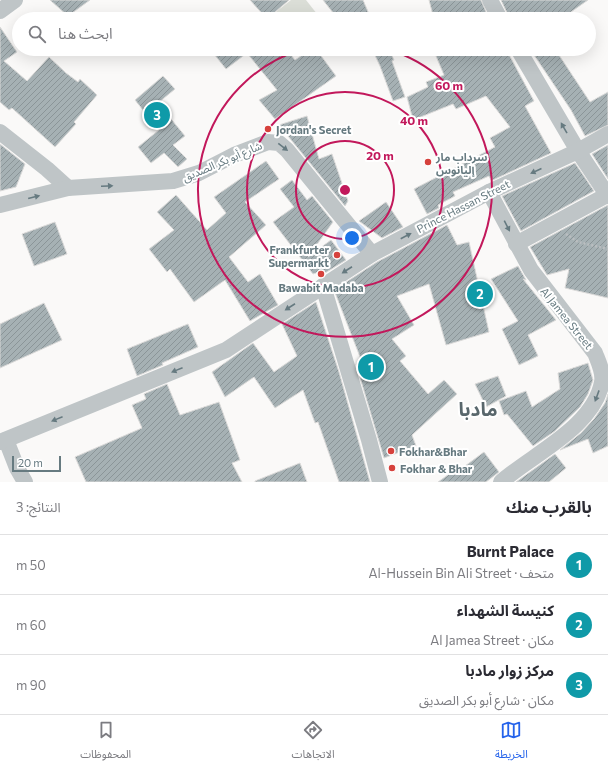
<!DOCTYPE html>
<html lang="ar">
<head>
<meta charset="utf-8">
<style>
	body { margin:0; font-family:Commissioner,"Noto Sans Arabic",sans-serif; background:#f7f7f7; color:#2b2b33; direction:rtl }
	.scale { position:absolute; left:12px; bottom:10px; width:49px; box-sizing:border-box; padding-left:4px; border:2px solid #667a80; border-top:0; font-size:11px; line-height:14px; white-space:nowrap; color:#667a80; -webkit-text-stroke:3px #fff; paint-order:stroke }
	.you { position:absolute; left:352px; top:238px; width:14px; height:14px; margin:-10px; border:3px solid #fff; border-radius:50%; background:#1a73e8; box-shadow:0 0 0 6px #1a73e833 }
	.badge { display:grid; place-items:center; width:26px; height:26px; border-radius:50%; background:#2563eb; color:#fff; font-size:13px; font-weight:700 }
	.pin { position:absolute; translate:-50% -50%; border:2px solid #fff; box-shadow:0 1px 4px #0006 }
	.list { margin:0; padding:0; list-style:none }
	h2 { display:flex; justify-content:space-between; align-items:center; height:52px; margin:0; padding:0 16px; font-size:17px }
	h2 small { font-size:13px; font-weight:400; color:#7c7c81 }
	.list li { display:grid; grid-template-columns:26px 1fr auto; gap:12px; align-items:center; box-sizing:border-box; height:60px; padding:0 16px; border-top:1px solid #e1e1e2 }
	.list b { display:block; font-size:15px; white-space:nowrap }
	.list p { margin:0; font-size:13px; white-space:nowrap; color:#7c7c81 }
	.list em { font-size:13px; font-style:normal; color:#7c7c81 }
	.icon { flex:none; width:22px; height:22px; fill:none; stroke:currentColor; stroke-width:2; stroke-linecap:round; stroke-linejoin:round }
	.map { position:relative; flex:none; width:608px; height:482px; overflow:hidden; direction:ltr }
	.search { position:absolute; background:#fff; box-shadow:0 4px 16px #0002; left:12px; right:12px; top:12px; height:44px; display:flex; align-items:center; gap:10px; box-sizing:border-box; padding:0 14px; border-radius:22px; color:#7c7c81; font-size:15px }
	.sheet { height:232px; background:#fff }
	nav { display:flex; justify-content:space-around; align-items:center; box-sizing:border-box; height:56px; border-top:1px solid #e1e1e2; background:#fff; font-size:11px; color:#7c7c81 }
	nav a { display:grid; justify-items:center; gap:2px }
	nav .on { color:#2563eb }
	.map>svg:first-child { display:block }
</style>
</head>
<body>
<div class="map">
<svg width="608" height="482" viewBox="0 0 608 482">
	<defs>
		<pattern id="building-hatch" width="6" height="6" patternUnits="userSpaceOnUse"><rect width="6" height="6" fill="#a6b1b4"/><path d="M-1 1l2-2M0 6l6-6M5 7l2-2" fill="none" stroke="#8b9598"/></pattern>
	</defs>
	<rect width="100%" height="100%" fill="#faf9f8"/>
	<polygon fill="#dbded7" points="291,0 306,0 321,19 267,19"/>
	<g fill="url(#building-hatch)" stroke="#dcdbda">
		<polygon points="50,0 90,0 68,16"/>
		<polygon points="250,0 289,0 267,19"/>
		<polygon points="323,0 363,0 369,14 357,19 338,19"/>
		<polygon points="429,0 481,0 489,19 434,19"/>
		<polygon points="501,0 588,0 561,19 510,19"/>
		<polygon points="0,27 17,52 4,61 27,81 49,57 66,73 78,82 80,79 97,95 74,122 76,124 55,147 12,108 9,110 0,102"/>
		<polygon points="210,49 286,49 295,60 311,49 316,49 336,76 275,119 259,100 277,90 247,53 226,69"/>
		<polygon points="372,49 389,49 394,60 392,61 405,97 393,101 380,66"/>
		<polygon points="433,49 506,49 534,101 525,106 551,153 493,180 491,180 489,176 453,192 455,196 438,205 439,208 427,214 414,189 495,147 490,138 510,127 486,96 456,109 453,104 413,120 407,97 428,87 426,82 444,75"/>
		<polygon points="530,49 555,49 590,102 608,92 608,125 585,136 571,110"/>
		<polygon points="163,76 175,89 158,103 185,136 173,145 187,159 178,167 164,153 151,163 138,147 159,130 135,100"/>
		<polygon points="307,116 319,159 332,154 348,201 345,206 279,125"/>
		<polygon points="0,144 25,164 16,187 0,191"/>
		<polygon points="608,145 608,179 592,154"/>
		<polygon points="266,161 279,179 245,202 266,225 229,257 248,282 260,274 278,305 250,321 225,280 194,302 170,269 167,272 149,249 174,230 157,212 176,195 207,230 226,213 214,197"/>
		<polygon points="575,163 594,191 521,231 502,196"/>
		<polygon points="292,180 307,200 312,196 333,222 308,257 331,240 346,260 325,273 324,270 313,274 273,222 294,207 280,189"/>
		<polygon points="386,202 403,227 382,238 359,221"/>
		<polygon points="608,205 608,298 565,288 569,269 547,275 530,247"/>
		<polygon points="55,222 67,254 34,266 22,234"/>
		<polygon points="447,225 457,245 469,242 489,332 446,345 429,284 397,296 414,325 392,339 406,356 400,361 428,394 444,380 457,394 412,435 416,446 384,458 356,364 362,362 334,290 377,262"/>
		<polygon points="518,266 526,280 523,279 556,320 528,335 538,356 519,365 502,329 518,321 491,279"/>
		<polygon points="316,302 339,372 370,482 339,482 318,422 315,423 303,390 275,408 254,377 225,397 212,372 253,343 274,372 297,356 282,324"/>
		<polygon points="44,303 62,340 0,368 0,324"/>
		<polygon points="188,324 198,347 162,363 163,365 137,376 127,349"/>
		<polygon points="588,363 593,380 588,394 580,407 555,431 533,446 507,414 504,415 499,401 526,391 532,407 560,389 558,373"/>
		<polygon points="498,376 506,396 486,407 475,384"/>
		<polygon points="167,384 180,415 219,402 240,460 232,463 242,482 86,482 75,457 142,428 132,405 146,399 144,394"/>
		<polygon points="608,394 608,446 593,453 588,439 560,450 581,433 594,419 605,403"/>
		<polygon points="484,452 499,472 486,482 438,482 459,467 461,469"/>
		<polygon points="555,454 566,468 549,482 516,482"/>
		<polygon points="300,463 307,482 255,482 255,481"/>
	</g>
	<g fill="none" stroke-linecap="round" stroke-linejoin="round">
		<polyline stroke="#babec0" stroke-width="2.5" stroke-dasharray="2 2" stroke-linecap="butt" points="566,234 578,242 608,249"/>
		<g stroke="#bfc5c7" stroke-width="16">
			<polyline points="490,0 500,19"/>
			<polyline points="0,11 15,0"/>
			<polyline points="518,49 578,151 608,196"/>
			<polyline points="0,132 47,169 68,188"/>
			<path d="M489,192L531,270L595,353C598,361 604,373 602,382C594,427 533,454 501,482"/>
			<polyline points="0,205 68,188 173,181 199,173 234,155 268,142 279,143 287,150 372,254"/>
			<polyline points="516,244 607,195"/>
			<polyline points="323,286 369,440 380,482"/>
			<polyline points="6,440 17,468 25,482"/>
			<polyline points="0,442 226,350 372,254 489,192 578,151 608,134"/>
		</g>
	</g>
	<defs><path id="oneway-solid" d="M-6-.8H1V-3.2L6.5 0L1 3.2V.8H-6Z"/></defs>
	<g fill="#667a80">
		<use href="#oneway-solid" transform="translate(564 128) rotate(-120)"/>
		<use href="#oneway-solid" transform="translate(283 147) rotate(38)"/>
		<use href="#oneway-solid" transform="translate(536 171) rotate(156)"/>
		<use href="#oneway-solid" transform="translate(107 186) rotate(-3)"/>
		<use href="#oneway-solid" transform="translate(34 197) rotate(-14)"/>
		<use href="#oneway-solid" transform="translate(507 226) rotate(63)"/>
		<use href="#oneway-solid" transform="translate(406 236) rotate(-28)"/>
		<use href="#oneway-solid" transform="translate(347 270) rotate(147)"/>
		<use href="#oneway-solid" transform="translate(290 307) rotate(147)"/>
		<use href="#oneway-solid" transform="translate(177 370) rotate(158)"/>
		<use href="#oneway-solid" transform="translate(597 396) rotate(110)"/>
		<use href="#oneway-solid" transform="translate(57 419) rotate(158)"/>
	</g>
	<g fill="none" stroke="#c2185b" stroke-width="2">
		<circle cx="345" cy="190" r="49"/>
		<circle cx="345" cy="190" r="98"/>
		<path d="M387 49A147 147 0 1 1 303 49"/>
	</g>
	<g fill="#d6413c" stroke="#fff" stroke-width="1.5">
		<circle cx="268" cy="129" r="4"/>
		<circle cx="428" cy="162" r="4"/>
		<circle cx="337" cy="255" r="4"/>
		<circle cx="321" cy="274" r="4"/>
		<circle cx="391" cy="451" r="4"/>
		<circle cx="392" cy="468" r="4"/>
	</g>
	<g text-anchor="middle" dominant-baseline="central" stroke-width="4" stroke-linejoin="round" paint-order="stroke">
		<g font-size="11" font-weight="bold" fill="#667a80" stroke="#fff" text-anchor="start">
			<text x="276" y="129">Jordan's Secret</text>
			<text x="436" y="156">سرداب مار<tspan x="436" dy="13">إليانوس</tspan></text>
			<text x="329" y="249" text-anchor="end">Frankfurter<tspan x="329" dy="13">Supermarkt</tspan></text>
			<text x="321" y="287" text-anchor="middle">Bawabit Madaba</text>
			<text x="399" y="451">Fokhar&amp;Bhar</text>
			<text x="400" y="468">Fokhar &amp; Bhar</text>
		</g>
		<g font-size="11" fill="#667a80" stroke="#fff">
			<text transform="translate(222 161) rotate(-23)">شارع أبو بكر الصديق</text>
			<text transform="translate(463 206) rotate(-27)">Prince Hassan Street</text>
			<text transform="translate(567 318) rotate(51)">Al Jamea Street</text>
		</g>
		<g font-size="19" font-weight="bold" fill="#59676c" stroke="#fff">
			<text x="478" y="408">مادبا</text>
		</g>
	</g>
	<circle cx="345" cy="190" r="6" fill="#c2185b" stroke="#fff" stroke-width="2"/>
	<g font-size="12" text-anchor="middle" font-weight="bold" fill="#c2185b" stroke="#fff" stroke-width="4" stroke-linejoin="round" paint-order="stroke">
		<text x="449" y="90">60 m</text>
		<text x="414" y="125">40 m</text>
		<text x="380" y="160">20 m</text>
	</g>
</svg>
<div class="scale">20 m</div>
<div class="you"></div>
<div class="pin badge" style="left:371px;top:367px;background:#0f9aa8">1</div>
<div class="pin badge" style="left:480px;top:294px;background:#0f9aa8">2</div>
<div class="pin badge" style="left:157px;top:115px;background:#0f9aa8">3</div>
<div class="search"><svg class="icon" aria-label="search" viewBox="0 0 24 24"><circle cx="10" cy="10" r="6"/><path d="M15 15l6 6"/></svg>ابحث هنا</div>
</div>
<section class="sheet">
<h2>بالقرب منك<small>النتائج: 3</small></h2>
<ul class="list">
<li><span class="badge" style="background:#0f9aa8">1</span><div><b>Burnt Palace</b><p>متحف · Al-Hussein Bin Ali Street</p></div><em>50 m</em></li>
<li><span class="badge" style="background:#0f9aa8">2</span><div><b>كنيسة الشهداء</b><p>مكان · Al Jamea Street</p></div><em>60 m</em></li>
<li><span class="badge" style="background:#0f9aa8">3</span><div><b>مركز زوار مادبا</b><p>مكان · شارع أبو بكر الصديق</p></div><em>90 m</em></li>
</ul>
</section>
<nav>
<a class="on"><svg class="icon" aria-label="map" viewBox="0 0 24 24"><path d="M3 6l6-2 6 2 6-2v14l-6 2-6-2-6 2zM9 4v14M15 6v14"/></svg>الخريطة</a>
<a><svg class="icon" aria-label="directions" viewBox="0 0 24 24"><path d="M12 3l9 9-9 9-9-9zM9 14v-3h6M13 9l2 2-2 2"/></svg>الاتجاهات</a>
<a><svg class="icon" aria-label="saved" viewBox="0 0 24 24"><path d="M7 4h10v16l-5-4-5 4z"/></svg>المحفوظات</a>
</nav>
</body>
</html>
